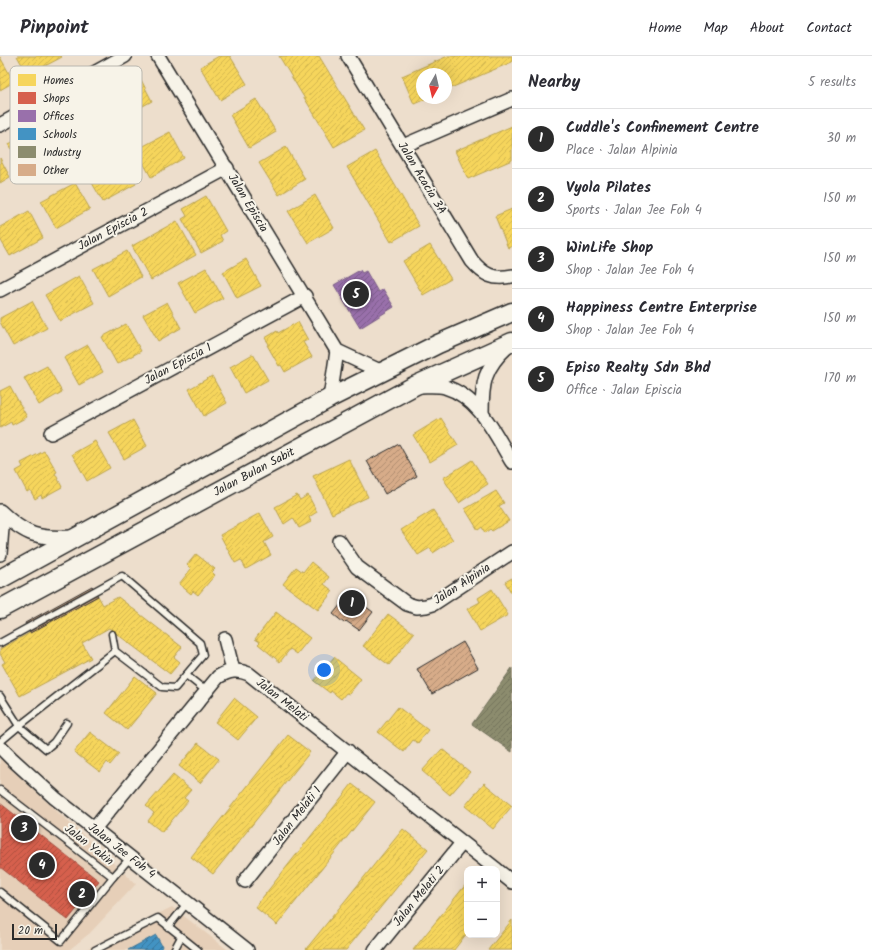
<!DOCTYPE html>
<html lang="en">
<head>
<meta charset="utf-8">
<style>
	body { margin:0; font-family:Kalam,sans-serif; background:#f2f2f3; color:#2b2b33 }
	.controls { position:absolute; right:12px; bottom:12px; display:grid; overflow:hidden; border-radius:8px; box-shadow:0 4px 16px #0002 }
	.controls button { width:36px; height:36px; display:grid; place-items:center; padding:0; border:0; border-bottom:1px solid #e1e1e2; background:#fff; color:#2b2b33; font:20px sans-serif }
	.compass { position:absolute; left:416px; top:12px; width:36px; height:36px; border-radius:50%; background:#fff; box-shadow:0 4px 16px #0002; rotate:188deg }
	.scale { position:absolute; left:12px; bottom:10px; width:45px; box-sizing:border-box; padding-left:4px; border:2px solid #2b2b2b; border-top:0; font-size:11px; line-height:14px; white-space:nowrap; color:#2b2b2b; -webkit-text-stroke:3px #f7f3e8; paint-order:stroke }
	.you { position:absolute; left:324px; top:614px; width:14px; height:14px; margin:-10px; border:3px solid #fff; border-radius:50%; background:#1a73e8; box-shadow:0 0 0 6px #1a73e833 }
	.badge { display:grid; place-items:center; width:26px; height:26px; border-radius:50%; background:#2b2b2b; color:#fff; font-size:13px; font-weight:700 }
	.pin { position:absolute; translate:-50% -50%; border:2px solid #fff; box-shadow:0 1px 4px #0006 }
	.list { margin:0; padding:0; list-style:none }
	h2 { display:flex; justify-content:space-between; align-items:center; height:52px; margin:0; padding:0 16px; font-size:17px }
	h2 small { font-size:13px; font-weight:400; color:#7c7c81 }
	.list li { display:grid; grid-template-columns:26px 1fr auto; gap:12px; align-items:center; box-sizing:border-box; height:60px; padding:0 16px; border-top:1px solid #e1e1e2 }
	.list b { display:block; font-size:15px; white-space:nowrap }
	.list p { margin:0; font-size:13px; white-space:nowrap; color:#7c7c81 }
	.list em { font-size:13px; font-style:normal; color:#7c7c81 }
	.map { position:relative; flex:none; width:512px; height:894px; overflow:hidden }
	header { display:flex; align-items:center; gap:24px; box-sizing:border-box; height:56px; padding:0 20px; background:#fff; border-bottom:1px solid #e1e1e2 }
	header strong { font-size:19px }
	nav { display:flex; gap:22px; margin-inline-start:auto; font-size:14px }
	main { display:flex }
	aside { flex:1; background:#fff }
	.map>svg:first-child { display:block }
</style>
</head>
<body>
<header>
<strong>Pinpoint</strong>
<nav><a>Home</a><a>Map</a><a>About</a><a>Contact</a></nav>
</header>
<main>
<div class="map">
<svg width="512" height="894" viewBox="0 0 512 894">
	<defs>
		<pattern id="homes-hatch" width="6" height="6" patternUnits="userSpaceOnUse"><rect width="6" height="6" fill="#f6d55c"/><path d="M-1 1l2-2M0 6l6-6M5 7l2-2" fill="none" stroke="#d3b750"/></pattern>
		<pattern id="shops-hatch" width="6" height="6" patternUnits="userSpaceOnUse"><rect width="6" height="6" fill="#d6604d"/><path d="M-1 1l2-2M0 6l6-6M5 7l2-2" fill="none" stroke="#ae4f40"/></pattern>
		<pattern id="offices-hatch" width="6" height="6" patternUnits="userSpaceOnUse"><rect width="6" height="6" fill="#9970ab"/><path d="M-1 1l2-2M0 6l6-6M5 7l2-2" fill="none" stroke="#7d5c8b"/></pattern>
		<pattern id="schools-hatch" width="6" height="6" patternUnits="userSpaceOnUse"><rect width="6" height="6" fill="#4393c3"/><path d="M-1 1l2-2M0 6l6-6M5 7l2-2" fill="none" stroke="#38789f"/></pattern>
		<pattern id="industry-hatch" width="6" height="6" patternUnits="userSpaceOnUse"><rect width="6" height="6" fill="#8c8c6e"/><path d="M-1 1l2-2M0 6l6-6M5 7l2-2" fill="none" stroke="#73735b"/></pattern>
		<pattern id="building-hatch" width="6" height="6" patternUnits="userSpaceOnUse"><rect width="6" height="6" fill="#d7ac89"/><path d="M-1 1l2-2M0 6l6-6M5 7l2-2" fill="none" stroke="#af8c70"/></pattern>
	</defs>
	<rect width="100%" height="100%" fill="#eddecc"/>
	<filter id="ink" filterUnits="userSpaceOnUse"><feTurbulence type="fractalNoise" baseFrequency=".025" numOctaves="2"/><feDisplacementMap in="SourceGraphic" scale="8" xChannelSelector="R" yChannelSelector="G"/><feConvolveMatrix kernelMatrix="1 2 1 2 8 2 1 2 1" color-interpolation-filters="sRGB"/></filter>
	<g filter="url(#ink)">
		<g fill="#e6cfb8">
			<polygon points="0,703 136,828 90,877 69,894 0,894"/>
			<polygon points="172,851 228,894 85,894"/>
		</g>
		<g fill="url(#homes-hatch)" stroke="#b9a24d">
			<polygon points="17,0 61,0 62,1 28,19"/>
			<polygon points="219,0 230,0 247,28 220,44 200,11"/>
			<polygon points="279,0 319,0 364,74 334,91"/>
			<polygon points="448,0 512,0 512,6 446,34 446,18 422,18 422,42 428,42 414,48 402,20"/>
			<polygon points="0,1 14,26 0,34"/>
			<polygon points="138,18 152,45 119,63 104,37"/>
			<polygon points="256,43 276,76 249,92 230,59"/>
			<polygon points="43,69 57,96 24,114 9,88"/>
			<polygon points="512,70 512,104 468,123 455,95"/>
			<polygon points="170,76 184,102 151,121 136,94"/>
			<polygon points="286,91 305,123 279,139 259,107"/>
			<polygon points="375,95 419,170 391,186 347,111"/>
			<polygon points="122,101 136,128 103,146 88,120"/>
			<polygon points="0,102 10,121 0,127"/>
			<polygon points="75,127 90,153 56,172 41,145"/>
			<polygon points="315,139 334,172 308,187 288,155"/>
			<polygon points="206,140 226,175 220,179 223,185 201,197 182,163 187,160 183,153"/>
			<polygon points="512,153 512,190 508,192 495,160"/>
			<polygon points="29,155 43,182 10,200 0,183 0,171"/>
			<polygon points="177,165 196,199 151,224 132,190"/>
			<polygon points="430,189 451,223 423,239 403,205"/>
			<polygon points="127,195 141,221 108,240 93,213"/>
			<polygon points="246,203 261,230 237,242 223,216"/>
			<polygon points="206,212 223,242 195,257 178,227"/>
			<polygon points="79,220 94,247 60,265 45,239"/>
			<polygon points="32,245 47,272 13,290 0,266 0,262"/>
			<polygon points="167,246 181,272 158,285 143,259"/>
			<polygon points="298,266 308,284 303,286 312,301 285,316 281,309 279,310 267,289 269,288 265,282 277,275 278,277"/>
			<polygon points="126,268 141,295 117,308 102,281"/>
			<polygon points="88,289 103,316 79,329 64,302"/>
			<polygon points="253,298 268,324 244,337 230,311"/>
			<polygon points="47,310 62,336 39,349 24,322"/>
			<polygon points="212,320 227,347 204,360 189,333"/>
			<polygon points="10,330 27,361 12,369 11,366 0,372 0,335"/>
			<polygon points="441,362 458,389 430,406 413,379"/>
			<polygon points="133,364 147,390 124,403 109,377"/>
			<polygon points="95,385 110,412 87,425 72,398"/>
			<polygon points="44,395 45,397 46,397 57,416 55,417 62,431 42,442 41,439 35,443 30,434 27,436 16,415 23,411 21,407"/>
			<polygon points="349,403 368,441 332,458 313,420"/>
			<polygon points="472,404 488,428 459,447 443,422"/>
			<polygon points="496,435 504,447 499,450 509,465 492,475 490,473 485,477 482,471 478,474 465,453"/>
			<polygon points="297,439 300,444 308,439 317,456 309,461 311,466 299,472 293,462 284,468 275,451"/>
			<polygon points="433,454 453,484 433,497 430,492 418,499 401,474"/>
			<polygon points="260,457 273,481 264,486 271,499 246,513 241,504 235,507 220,479"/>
			<polygon points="196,498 215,513 212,516 215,519 198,539 193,535 191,538 179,528 191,513 187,509"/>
			<polygon points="311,506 329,521 324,528 333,535 318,554 283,528 296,511 303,516"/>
			<polygon points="512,522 512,538 505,526"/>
			<polygon points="492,533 508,559 480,575 467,553 480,546 478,542"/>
			<polygon points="98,540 103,549 118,541 182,591 174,601 180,606 170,618 109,572 82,587 91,602 20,640 2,608 5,606 0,598 0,593"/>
			<polygon points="276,556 310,582 297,598 290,593 280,606 258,588 260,586 255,583"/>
			<polygon points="388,558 414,577 389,609 363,590"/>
			<polygon points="334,601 361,623 349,638 346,637 341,643 331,635 330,637 314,625"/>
			<polygon points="135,620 157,637 127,674 106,657"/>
			<polygon points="234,642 257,661 238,684 215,666"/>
			<polygon points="398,651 428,674 418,687 413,684 404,696 378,676"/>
			<polygon points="90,676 119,698 110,709 107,706 100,716 74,696"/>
			<polygon points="288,679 310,696 213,818 191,801"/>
			<polygon points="198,687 219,703 200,727 179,710"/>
			<polygon points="442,693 470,716 450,739 422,715"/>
			<polygon points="173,719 191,734 184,742 188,745 162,776 148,765 154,757 146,750"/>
			<polygon points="484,727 512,750 493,773 465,750"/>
			<polygon points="352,728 375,746 277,869 255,851"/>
			<polygon points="403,773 428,793 346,894 307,894 306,893"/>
			<polygon points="467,827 467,877 454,894 413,894"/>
			<polygon points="512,864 512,894 488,894"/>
		</g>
		<polygon fill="url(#shops-hatch)" stroke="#a35043" points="0,747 99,825 68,864 0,811"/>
		<polygon fill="url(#offices-hatch)" stroke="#785b85" points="360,214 362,217 366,215 378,236 383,233 394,251 360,272 334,229"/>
		<polygon fill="url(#schools-hatch)" stroke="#3c7495" points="156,879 162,890 160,894 128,894"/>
		<polygon fill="url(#industry-hatch)" stroke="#6f6f5a" points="512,612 512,696 472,668"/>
		<g fill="url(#building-hatch)" stroke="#2b2b2b">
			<polygon points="399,388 417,420 385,438 367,405"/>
			<polygon points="92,530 98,540 30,577 25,567"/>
			<polygon points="349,538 373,556 359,574 346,565 344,567 333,558"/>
			<polygon points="463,586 478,612 432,638 417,613"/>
		</g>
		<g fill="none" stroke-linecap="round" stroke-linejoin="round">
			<g stroke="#2b2b2b" stroke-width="9">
				<g id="service">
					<polyline points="0,587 122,520 200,587 203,599 175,632 162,631 115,595 112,578"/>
					<polyline points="186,619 206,635"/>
					<polyline points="0,640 19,670 115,595"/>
					<polyline points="0,686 19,670 46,693 54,686 67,667"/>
					<polyline points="0,734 113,821 61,885 0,836"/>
					<polyline points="113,821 130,802"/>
					<polyline points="168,871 188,846"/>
					<polyline points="95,894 158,862 198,894"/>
					<polyline points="174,894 181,881"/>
				</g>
			</g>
			<g stroke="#2b2b2b" stroke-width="16">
				<g id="minor">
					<polyline points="158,0 337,295 382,316"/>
					<path d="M348,0L472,205C484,219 493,224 512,220"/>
					<polyline points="0,69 125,0"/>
					<polyline points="403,90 512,43"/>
					<polyline points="0,234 227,112"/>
					<path d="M420,330C428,330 437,329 445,331C479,341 495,378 512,406"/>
					<polyline points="330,342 337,295"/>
					<path d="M482,357C482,327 484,312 507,291"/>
					<polyline points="51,377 305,240"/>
					<path d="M0,455C26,480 38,483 74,481"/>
					<polyline points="0,457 2,472 0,498"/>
					<polyline points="339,485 357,511 407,548 417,551 426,550 433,548 512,496"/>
					<polyline points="225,583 233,614"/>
					<polyline points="0,691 11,702 55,742 247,894"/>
					<path d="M94,773L218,621C229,614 238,613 249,618L496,813"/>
					<polyline points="497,814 512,826"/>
					<polyline points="245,825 348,695"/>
					<polyline points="375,894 462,787"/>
				</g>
			</g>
			<g stroke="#2b2b2b" stroke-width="21">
				<g id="secondary">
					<polyline points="0,523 330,342 438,288 512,256"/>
					<polyline points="0,553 414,330 512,286"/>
				</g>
			</g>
			<use href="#service" stroke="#f7f3e8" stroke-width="6"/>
			<use href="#minor" stroke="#f7f3e8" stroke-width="13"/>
			<use href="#secondary" stroke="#f7f3e8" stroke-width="18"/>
		</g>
	</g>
	<g text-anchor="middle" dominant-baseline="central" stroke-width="4" stroke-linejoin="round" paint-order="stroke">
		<g font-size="12" fill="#2b2b2b" stroke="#f7f3e8">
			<text transform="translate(422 122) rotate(59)">Jalan Acacia 3A</text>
			<text transform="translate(248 147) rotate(59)">Jalan Episcia</text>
			<text transform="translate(113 173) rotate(-28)">Jalan Episcia 2</text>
			<text transform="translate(178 308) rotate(-28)">Jalan Episcia 1</text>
			<text transform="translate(254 416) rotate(-28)">Jalan Bulan Sabit</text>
			<text transform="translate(462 528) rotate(-33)">Jalan Alpinia</text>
			<text transform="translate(282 644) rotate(38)">Jalan Melati</text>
			<text transform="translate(297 760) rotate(-52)">Jalan Melati 1</text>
			<text transform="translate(89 789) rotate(38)">Jalan Yakin</text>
			<text transform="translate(122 795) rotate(38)">Jalan Jee Foh 4</text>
			<text transform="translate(419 840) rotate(-51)">Jalan Melati 2</text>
		</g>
	</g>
	<rect x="10" y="10" width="132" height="118" rx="6" fill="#f7f3e8" stroke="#bab7af" stroke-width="1"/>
	<rect x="18" y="18" width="18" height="12" fill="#f6d55c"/>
	<rect x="18" y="36" width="18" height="12" fill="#d6604d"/>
	<rect x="18" y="54" width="18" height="12" fill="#9970ab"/>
	<rect x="18" y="72" width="18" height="12" fill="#4393c3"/>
	<rect x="18" y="90" width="18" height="12" fill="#8c8c6e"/>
	<rect x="18" y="108" width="18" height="12" fill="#d7ac89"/>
	<g font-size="11" fill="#2b2b2b">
		<text x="43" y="28">Homes</text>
		<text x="43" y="46">Shops</text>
		<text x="43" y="64">Offices</text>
		<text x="43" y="82">Schools</text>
		<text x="43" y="100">Industry</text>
		<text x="43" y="118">Other</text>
	</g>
</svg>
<div class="controls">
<button>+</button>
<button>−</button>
</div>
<svg class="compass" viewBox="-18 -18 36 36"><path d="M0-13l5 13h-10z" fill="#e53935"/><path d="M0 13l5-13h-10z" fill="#7c7c81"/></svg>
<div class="scale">20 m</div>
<div class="you"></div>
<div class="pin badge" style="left:352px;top:547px">1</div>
<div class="pin badge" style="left:82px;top:838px">2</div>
<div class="pin badge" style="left:24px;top:772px">3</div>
<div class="pin badge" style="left:42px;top:809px">4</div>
<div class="pin badge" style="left:356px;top:238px">5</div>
</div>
<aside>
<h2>Nearby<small>5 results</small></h2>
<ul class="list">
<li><span class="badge">1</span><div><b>Cuddle's Confinement Centre</b><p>Place · Jalan Alpinia</p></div><em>30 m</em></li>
<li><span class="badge">2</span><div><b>Vyola Pilates</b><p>Sports · Jalan Jee Foh 4</p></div><em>150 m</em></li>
<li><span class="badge">3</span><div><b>WinLife Shop</b><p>Shop · Jalan Jee Foh 4</p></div><em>150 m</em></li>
<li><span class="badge">4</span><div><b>Happiness Centre Enterprise</b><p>Shop · Jalan Jee Foh 4</p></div><em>150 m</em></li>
<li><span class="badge">5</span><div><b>Episo Realty Sdn Bhd</b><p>Office · Jalan Episcia</p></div><em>170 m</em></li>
</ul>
</aside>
</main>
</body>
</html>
